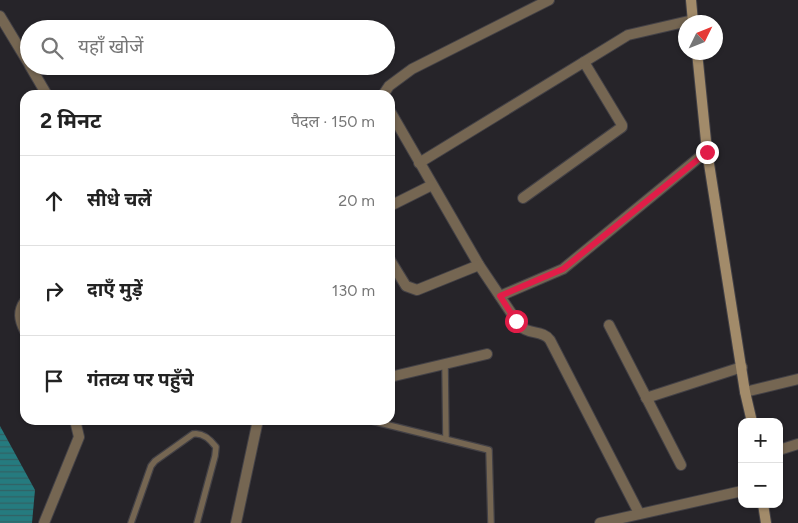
<!DOCTYPE html>
<html lang="hi">
<head>
<meta charset="utf-8">
<style>
	body { margin:0; font-family:Figtree,"Noto Sans Devanagari",sans-serif; background:#f6f6f6; color:#222 }
	.controls { position:absolute; right:15px; bottom:15px; display:grid; overflow:hidden; border-radius:10px; box-shadow:0 1px 4px #0004 }
	.controls button { width:45px; height:45px; display:grid; place-items:center; padding:0; border:0; border-bottom:1px solid #e0e0e0; background:#fff; color:#222; font:25px sans-serif }
	.compass { position:absolute; left:678px; top:15px; width:45px; height:45px; border-radius:50%; background:#fff; box-shadow:0 1px 4px #0004; rotate:47deg }
	.stop { position:absolute; width:15px; height:15px; margin:-11px; border:4px solid #e11d48; border-radius:50%; background:#fff }
	.stop.end { background:#e11d48; border-color:#fff; box-shadow:0 1px 5px #0008 }
	.list { margin:0; padding:0; list-style:none }
	h2 { display:flex; justify-content:space-between; align-items:center; height:65px; margin:0; padding:0 20px; font-size:21px }
	h2 small { font-size:16px; font-weight:400; color:#767676 }
	.list li { display:grid; grid-template-columns:32px 1fr auto; gap:15px; align-items:center; box-sizing:border-box; height:90px; padding:0 20px; border-top:1px solid #e0e0e0 }
	.list b { display:block; font-size:19px; white-space:nowrap }
	.list em { font-size:16px; font-style:normal; color:#767676 }
	.icon { flex:none; width:28px; height:28px; fill:none; stroke:currentColor; stroke-width:2; stroke-linecap:round; stroke-linejoin:round }
	.map { position:relative; flex:none; width:798px; height:523px; overflow:hidden }
	.search { position:absolute; background:#fff; box-shadow:0 1px 4px #0004; left:20px; top:20px; width:375px; height:55px; display:flex; align-items:center; gap:12px; box-sizing:border-box; padding:0 18px; border-radius:28px; color:#767676; font-size:19px }
	.panel { position:absolute; background:#fff; box-shadow:0 1px 4px #0004; left:20px; top:90px; width:375px; height:335px; border-radius:15px }
	.map>svg:first-child { display:block }
</style>
</head>
<body>
<div class="map">
<svg width="798" height="523" viewBox="0 0 798 523">
	<defs>
		<pattern id="water-rules" width="6" height="5" patternUnits="userSpaceOnUse" patternTransform="scale(1.25)"><rect width="6" height="5" fill="#257b7f"/><path d="M0 2.5h6" fill="none" stroke="#326164"/></pattern>
	</defs>
	<rect width="100%" height="100%" fill="#262429"/>
	<polygon fill="url(#water-rules)" points="0,426 35,490 32,523 0,523"/>
	<g fill="none" stroke-linecap="round" stroke-linejoin="round">
		<g stroke="#434146" stroke-width="8">
			<g id="lane">
				<polyline points="445,364 446,439"/>
				<polyline points="368,420 489,450 491,523"/>
				<path d="M131,523L151,466L155,461L193,434C203,432 210,439 216,447L215,456L197,523"/>
			</g>
		</g>
		<g stroke="#434146" stroke-width="12">
			<g id="street">
				<polyline points="0,16 29,64"/>
				<polyline points="30,66 47,95"/>
				<polyline points="383,95 389,86 412,69 549,0"/>
				<path d="M390,111L479,265L520,326C529,335 543,330 550,340L639,513"/>
				<polyline points="419,163 628,35 693,20"/>
				<polyline points="523,198 622,127 622,125 584,62"/>
				<polyline points="390,206 432,185"/>
				<polyline points="390,260 406,286 417,290 479,265"/>
				<polyline points="500,296 563,269 707,151"/>
				<path d="M25,301C18,311 19,319 25,331"/>
				<polyline points="609,325 681,465"/>
				<polyline points="390,377 487,354"/>
				<polyline points="745,392 798,379"/>
				<polyline points="646,398 742,367"/>
				<polyline points="779,450 798,444"/>
				<polyline points="44,523 79,437 75,420"/>
				<polyline points="236,523 258,420"/>
				<polyline points="600,523 742,491"/>
			</g>
		</g>
		<g stroke="#434146" stroke-width="12">
			<g id="secondary">
				<polyline points="691,0 693,22"/>
				<polyline points="697,52 707,151 745,392 752,422"/>
				<polyline points="763,504 766,523"/>
			</g>
		</g>
		<use href="#lane" stroke="#756652" stroke-width="5.5"/>
		<use href="#street" stroke="#756652" stroke-width="10"/>
		<use href="#secondary" stroke="#a28b6a" stroke-width="10"/>
	</g>
	<g fill="none" stroke-linecap="round" stroke-linejoin="round">
		<polyline stroke="#e11d48" stroke-width="6" points="516,321 500,296 563,269 707,152"/>
	</g>
</svg>
<div class="controls">
<button>+</button>
<button>−</button>
</div>
<svg class="compass" viewBox="-18 -18 36 36"><path d="M0-13l5 13h-10z" fill="#e53935"/><path d="M0 13l5-13h-10z" fill="#767676"/></svg>
<div class="stop" style="left:516px;top:321px"></div>
<div class="stop end" style="left:707px;top:152px"></div>
<div class="search"><svg class="icon" aria-label="search" viewBox="0 0 24 24"><circle cx="10" cy="10" r="6"/><path d="M15 15l6 6"/></svg>यहाँ खोजें</div>
<section class="panel">
<h2>2 मिनट<small>पैदल · 150 m</small></h2>
<ul class="list">
<li><svg class="icon" aria-label="ahead" viewBox="0 0 24 24"><path d="M12 20V5M6 11l6-6 6 6"/></svg><div><b>सीधे चलें</b></div><em>20 m</em></li>
<li><svg class="icon" aria-label="right" viewBox="0 0 24 24"><path d="M7 20v-9h11M14 6l5 5-5 5"/></svg><div><b>दाएँ मुड़ें</b></div><em>130 m</em></li>
<li><svg class="icon" aria-label="arrive" viewBox="0 0 24 24"><path d="M6 21V4h12l-3 4 3 4H6"/></svg><div><b>गंतव्य पर पहुँचे</b></div></li>
</ul>
</section>
</div>
</body>
</html>
